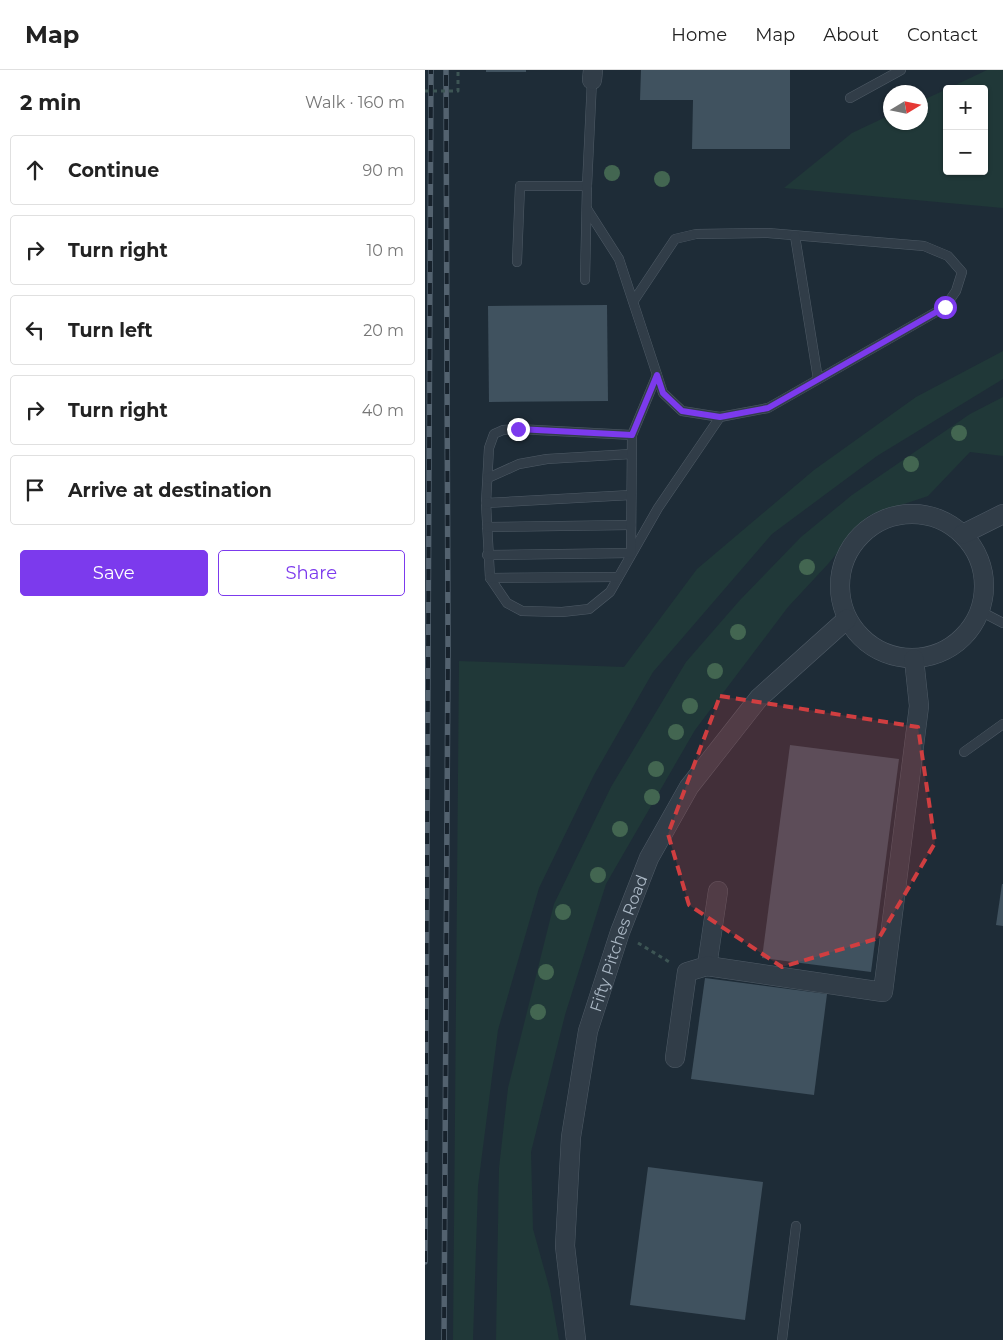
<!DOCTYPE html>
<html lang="en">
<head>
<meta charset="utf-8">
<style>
	body { margin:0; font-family:Montserrat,sans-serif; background:#f2f2f2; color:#222 }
	.controls { position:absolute; right:15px; top:15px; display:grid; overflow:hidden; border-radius:5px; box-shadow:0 1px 4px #0004 }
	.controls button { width:45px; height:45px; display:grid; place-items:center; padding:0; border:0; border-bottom:1px solid #e0e0e0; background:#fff; color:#222; font:25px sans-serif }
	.compass { position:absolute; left:458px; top:15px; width:45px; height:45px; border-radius:50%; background:#fff; box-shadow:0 1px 4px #0004; rotate:80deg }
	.stop { position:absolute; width:15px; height:15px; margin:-11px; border:4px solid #7c3aed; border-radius:50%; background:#fff }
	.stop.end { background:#7c3aed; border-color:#fff; box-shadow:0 1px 5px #0008 }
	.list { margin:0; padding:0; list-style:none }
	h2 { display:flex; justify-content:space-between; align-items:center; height:65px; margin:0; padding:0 20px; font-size:21px }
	h2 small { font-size:16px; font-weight:400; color:#767676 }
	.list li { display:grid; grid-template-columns:32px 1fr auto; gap:15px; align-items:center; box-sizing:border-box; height:70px; margin:0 10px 10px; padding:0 10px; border:1px solid #e0e0e0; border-radius:5px }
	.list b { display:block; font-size:19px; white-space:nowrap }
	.list em { font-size:16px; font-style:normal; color:#767676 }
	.actions { display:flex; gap:10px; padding:15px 20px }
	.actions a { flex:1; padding:11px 0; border:1px solid #7c3aed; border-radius:5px; text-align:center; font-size:18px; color:#7c3aed }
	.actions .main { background:#7c3aed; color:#fff }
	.icon { flex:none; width:28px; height:28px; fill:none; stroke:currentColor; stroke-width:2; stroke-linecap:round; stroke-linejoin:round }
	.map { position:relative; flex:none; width:578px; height:1270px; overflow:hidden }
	header { display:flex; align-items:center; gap:30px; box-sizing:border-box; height:70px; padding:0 25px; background:#fff; border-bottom:1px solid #e0e0e0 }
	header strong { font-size:24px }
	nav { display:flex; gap:28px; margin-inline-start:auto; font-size:18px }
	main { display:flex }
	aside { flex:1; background:#fff }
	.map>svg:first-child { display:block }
</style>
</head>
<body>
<header>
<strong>Map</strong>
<nav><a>Home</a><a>Map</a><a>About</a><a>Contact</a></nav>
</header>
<main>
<aside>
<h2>2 min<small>Walk · 160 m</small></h2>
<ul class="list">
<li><svg class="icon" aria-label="ahead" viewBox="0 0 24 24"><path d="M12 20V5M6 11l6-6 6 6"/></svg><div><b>Continue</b></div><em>90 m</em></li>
<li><svg class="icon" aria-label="right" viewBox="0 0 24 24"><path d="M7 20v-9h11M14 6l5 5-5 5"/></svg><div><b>Turn right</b></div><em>10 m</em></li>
<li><svg class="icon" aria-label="left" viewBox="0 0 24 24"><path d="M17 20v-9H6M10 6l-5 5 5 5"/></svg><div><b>Turn left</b></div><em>20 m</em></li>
<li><svg class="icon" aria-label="right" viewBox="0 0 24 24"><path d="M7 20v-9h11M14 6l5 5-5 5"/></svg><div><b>Turn right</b></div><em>40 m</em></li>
<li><svg class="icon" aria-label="arrive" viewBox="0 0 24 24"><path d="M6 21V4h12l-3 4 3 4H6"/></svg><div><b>Arrive at destination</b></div></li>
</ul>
<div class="actions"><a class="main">Save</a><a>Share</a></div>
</aside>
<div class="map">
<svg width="578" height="1270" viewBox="0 0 578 1270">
	<rect width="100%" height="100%" fill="#1e2c37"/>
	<g fill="#203838">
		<polygon points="562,0 578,0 578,138 359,118 427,63 465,45 466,52 496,52 496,31 522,19 522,101 559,101 559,19 522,19"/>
		<polygon points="578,281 578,309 452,386 347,464 228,602 169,705 114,818 73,960 53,1116 48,1270 28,1270 34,591 199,597 272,499 389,400 491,327"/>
		<polygon points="578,327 578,386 545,382 503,426 443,446 403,494 363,537 270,660 181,814 140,945 106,1082 108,1159 125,1220 134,1270 71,1270 74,1098 83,1018 129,834 186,717 261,592 315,530 376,467 427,425 545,344"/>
	</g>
	<g fill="#40525f">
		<rect x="61" y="0" width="40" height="2"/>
		<polygon points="216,0 365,0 365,79 267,79 268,30 215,30"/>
		<polygon points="182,235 183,331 64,332 63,236"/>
		<polygon points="365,675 474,689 446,902 337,888"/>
		<polygon points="577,814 578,814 578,856 571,855"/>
		<polygon points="280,908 402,924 389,1025 266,1009"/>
		<polygon points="223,1097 338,1112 320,1250 205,1235"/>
	</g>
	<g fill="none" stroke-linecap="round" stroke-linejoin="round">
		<g stroke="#4f5b66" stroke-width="10">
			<g id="service">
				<polyline points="425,28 476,0"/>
				<polyline points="162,139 194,189 238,323 257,341 295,347 343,338 520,237 531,221 537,202 523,186 499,176 343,163 271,164 250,169 208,232"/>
				<polyline points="370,166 393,309"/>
				<polyline points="92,192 95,116 162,116"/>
				<polyline points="160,210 162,116 167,10"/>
				<polyline points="207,365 93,359 78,360 69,364 64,378 61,433 65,508 82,533 97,541 137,542 164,539 185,522 233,438 295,347"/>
				<polyline points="63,408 94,394 122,389 206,384"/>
				<polyline points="61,433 206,425"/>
				<polyline points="62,457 206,455"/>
				<polyline points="62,485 206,483 207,365 232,305"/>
				<polyline points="65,508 193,507"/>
				<polyline points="555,541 578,553"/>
				<polyline points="539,682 578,654"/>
				<polyline points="357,1270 371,1156"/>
			</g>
		</g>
		<g stroke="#4f5b66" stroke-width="20">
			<g id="minor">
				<polyline points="167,10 168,0"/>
				<circle cx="487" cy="516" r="72"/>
				<polyline points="538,464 578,444"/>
				<polyline points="282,896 293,821"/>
				<polyline points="250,988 262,902 282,896 458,922 494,636 489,589"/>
				<path id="s1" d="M151,1270L140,1176L146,1067L163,961L195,862L224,788L264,717L334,628L422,549"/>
			</g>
		</g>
		<g stroke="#3d5554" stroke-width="3" stroke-dasharray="4 4" stroke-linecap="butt">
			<polyline points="24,21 33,21 33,0"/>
			<polyline points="213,873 246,893"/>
		</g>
		<use href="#service" stroke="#313d48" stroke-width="9"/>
		<use href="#minor" stroke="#313d48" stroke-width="19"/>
		<g stroke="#53626f" stroke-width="5.5">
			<g id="rail">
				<polyline points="0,1192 6,0"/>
				<polyline points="19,1270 23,577 21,0"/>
			</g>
		</g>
		<use href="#rail" stroke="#17222c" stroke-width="4" stroke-dasharray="11" stroke-linecap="butt"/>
		<polyline stroke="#3d5554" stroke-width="3" stroke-dasharray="4 4" stroke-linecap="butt" points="0,21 24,21"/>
	</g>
	<g fill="#436651">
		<circle cx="187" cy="103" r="8"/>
		<circle cx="237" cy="109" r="8"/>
		<circle cx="534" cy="363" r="8"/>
		<circle cx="486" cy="394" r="8"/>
		<circle cx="382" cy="497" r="8"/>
		<circle cx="313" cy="562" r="8"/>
		<circle cx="290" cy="601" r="8"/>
		<circle cx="265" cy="636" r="8"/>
		<circle cx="251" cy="662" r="8"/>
		<circle cx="231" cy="699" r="8"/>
		<circle cx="227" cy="727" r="8"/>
		<circle cx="195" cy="759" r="8"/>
		<circle cx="173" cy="805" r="8"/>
		<circle cx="138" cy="842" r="8"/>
		<circle cx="121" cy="902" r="8"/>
		<circle cx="113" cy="942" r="8"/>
	</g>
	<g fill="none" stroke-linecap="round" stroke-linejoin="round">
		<polyline stroke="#7c3aed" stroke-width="6" points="93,359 207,365 232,305 238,323 257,341 295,347 343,338 520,237"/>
	</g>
	<path fill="#d03e40" fill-opacity="0.2" stroke="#d03e40" stroke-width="4" stroke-dasharray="10 6" stroke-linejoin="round" d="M295,626L493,657L510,773L454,868L357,897L264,835L243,764Z"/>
	<g text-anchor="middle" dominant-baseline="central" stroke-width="4" stroke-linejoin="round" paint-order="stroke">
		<g font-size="16" fill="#abb8c5" stroke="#17222c">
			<text stroke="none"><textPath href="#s1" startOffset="404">Fifty Pitches Road</textPath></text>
		</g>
	</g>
</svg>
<div class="controls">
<button>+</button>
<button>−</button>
</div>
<svg class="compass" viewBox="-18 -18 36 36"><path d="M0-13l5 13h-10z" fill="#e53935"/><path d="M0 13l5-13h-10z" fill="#767676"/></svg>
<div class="stop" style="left:520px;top:237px"></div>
<div class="stop end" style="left:93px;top:359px"></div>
</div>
</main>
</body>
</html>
